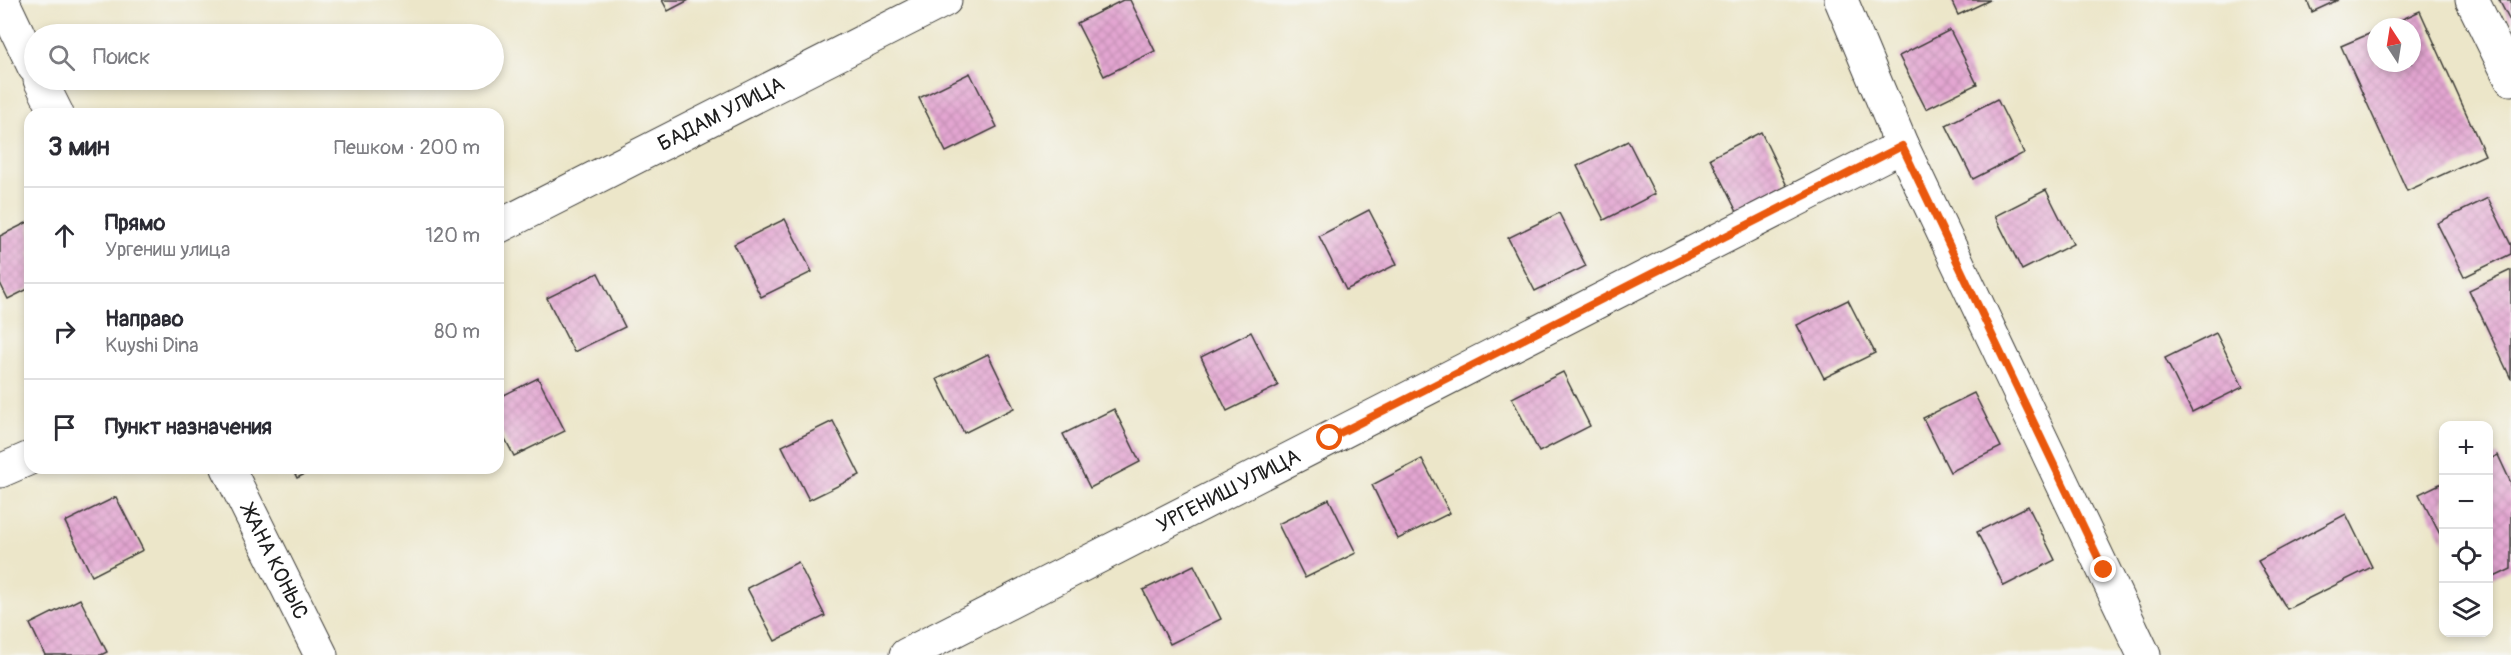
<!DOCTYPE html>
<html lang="ru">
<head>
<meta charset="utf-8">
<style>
	body { margin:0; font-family:Pangolin,sans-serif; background:#f2f2f3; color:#2b2b33 }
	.controls { position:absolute; right:18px; bottom:18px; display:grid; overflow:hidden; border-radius:12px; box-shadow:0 3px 9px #0003 }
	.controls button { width:54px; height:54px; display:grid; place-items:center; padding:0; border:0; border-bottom:2px solid #e1e1e2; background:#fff; color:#2b2b33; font:30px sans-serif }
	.compass { position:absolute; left:2367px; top:18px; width:54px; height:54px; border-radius:50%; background:#fff; box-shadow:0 3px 9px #0003; rotate:348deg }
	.stop { position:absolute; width:18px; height:18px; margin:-14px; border:4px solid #ea580c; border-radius:50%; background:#fff }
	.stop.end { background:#ea580c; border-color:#fff; box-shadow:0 2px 6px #0008 }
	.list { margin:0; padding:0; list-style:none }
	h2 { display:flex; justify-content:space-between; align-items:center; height:78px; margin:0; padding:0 24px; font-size:26px }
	h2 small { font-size:20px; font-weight:400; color:#7c7c81 }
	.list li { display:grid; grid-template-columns:39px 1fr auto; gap:18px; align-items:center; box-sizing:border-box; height:96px; padding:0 24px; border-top:2px solid #e1e1e2 }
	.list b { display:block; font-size:22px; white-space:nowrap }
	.list p { margin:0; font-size:20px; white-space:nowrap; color:#7c7c81 }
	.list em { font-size:20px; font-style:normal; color:#7c7c81 }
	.icon { flex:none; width:33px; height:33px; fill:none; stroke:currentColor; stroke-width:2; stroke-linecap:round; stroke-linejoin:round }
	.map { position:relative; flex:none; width:2511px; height:655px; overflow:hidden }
	.search { position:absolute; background:#fff; box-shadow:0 3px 9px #0003; left:24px; top:24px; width:480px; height:66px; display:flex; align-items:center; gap:15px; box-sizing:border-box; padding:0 21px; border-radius:33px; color:#7c7c81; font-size:22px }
	.panel { position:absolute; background:#fff; box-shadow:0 3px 9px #0003; left:24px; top:108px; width:480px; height:366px; border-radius:18px }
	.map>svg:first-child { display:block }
</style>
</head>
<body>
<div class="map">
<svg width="2511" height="655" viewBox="0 0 2511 655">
	<defs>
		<pattern id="building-cross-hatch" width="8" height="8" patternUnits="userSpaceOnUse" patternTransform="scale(1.5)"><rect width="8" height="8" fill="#e3a6d1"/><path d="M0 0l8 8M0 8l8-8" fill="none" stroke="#c28eb3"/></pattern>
	</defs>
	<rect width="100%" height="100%" fill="#f6f6f2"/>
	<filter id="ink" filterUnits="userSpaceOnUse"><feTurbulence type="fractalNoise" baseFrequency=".0167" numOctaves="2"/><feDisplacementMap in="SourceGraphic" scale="12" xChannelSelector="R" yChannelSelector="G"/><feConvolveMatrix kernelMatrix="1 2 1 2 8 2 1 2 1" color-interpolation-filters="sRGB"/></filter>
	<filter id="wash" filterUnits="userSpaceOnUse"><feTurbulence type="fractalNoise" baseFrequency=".008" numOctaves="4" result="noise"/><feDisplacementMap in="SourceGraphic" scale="24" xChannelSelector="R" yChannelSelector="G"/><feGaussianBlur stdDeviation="1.35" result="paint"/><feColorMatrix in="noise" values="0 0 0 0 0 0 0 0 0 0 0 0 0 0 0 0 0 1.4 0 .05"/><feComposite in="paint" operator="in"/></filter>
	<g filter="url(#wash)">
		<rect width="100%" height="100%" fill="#ece6c9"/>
		<g id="blocks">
			<g fill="url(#building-cross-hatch)">
				<polygon points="662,0 689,0 668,11"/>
				<polygon points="1123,0 1130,0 1155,51 1104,76 1077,23"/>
				<polygon points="1951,0 1990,0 1958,15"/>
				<polygon points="2307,0 2338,0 2312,12"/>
				<polygon points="2499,0 2511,0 2511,23"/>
				<polygon points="2420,11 2485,155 2407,191 2341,46 2376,31 2376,63 2412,63 2412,27 2385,27"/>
				<polygon points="1950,30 1977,84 1926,109 1899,56"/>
				<polygon points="970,73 997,127 946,152 919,98"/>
				<polygon points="1997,99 2024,153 1973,179 1946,125"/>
				<polygon points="1761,132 1787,186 1737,212 1710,158"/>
				<polygon points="1628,141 1655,194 1604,220 1577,166"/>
				<polygon points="2046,190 2073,244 2022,270 1995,216"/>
				<polygon points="2488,198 2511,245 2511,254 2464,277 2437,223"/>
				<polygon points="1369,210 1397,264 1346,290 1319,236"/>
				<polygon points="1559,213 1586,266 1535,291 1508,238"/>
				<polygon points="785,219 812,272 761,297 734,244"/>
				<polygon points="30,221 30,288 8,299 0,283 0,236"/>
				<polygon points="2511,270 2511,379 2469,290"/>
				<polygon points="598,273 625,327 574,352 547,298"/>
				<polygon points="1848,300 1875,353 1824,378 1797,325"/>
				<polygon points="1251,332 1278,386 1227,411 1201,357"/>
				<polygon points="2216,333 2243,387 2192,412 2165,358"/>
				<polygon points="988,354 1014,408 964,433 937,379"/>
				<polygon points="1563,372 1590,426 1539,452 1512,398"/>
				<polygon points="538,378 565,431 514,456 498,425 498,398"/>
				<polygon points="1974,393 2001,447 1950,472 1923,418"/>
				<polygon points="1114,409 1140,462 1090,488 1063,434"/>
				<polygon points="833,421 860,475 809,500 782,446"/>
				<polygon points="2498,455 2511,483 2511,569 2488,580 2488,460"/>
				<polygon points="1422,459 1450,513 1398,539 1372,485"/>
				<polygon points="292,468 317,468 297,478"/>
				<polygon points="2444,482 2444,542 2419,494"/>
				<polygon points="116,497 143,550 92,576 65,522"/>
				<polygon points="1329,499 1356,553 1305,578 1278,524"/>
				<polygon points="2028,506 2055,560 2004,586 1977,532"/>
				<polygon points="2346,514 2372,567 2287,609 2258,561"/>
				<polygon points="798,562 825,616 775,641 747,588"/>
				<polygon points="1194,565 1221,619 1170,644 1143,590"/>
				<polygon points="80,599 107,652 101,655 45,655 30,624"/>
			</g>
		</g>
	</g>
	<g filter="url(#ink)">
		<use href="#blocks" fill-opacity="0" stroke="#3b3a36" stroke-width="1.5"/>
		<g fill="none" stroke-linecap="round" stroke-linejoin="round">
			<g stroke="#3b3a36" stroke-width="35">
				<g id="minor">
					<polyline points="2,0 34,67"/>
					<polyline points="1841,0 1902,146 2144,655"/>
					<polyline points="2472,0 2511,79"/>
					<polyline points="40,80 57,114"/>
					<path id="s1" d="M498,227L945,0"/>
					<path id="s2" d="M228,468L321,655"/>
					<polyline points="0,471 30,458"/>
					<path id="s3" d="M906,655L1902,146"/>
				</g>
			</g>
			<use href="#minor" stroke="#fff" stroke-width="33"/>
		</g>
	</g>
	<g fill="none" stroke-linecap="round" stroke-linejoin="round" filter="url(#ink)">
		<polyline stroke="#ea580c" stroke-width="8" points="1330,438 1902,146 2104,570"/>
	</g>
	<g text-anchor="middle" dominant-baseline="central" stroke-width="4.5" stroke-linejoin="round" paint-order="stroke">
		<g font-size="21" fill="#1c1c1c" stroke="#f6f6f2">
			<text stroke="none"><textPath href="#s1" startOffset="250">БАДАМ УЛИЦА</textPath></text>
			<text stroke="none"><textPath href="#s3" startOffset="362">УРГЕНИШ УЛИЦА</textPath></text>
			<text stroke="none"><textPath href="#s2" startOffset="105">ЖАНА КОНЫС</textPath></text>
		</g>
	</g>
</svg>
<div class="controls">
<button>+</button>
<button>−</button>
<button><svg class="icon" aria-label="locate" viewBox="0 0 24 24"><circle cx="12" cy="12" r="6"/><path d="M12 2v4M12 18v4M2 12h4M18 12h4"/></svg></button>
<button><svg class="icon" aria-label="layers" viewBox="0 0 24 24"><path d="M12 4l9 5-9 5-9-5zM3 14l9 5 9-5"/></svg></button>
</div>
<svg class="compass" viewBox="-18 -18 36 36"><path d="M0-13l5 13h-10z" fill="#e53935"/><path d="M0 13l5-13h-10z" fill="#7c7c81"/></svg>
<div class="stop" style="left:1330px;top:438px"></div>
<div class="stop end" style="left:2104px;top:570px"></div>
<div class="search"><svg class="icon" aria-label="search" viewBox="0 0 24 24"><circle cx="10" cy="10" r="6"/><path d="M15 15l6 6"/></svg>Поиск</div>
<section class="panel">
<h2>3 мин<small>Пешком · 200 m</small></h2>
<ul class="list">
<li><svg class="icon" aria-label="ahead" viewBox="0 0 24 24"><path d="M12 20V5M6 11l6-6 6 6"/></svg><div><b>Прямо</b><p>Ургениш улица</p></div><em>120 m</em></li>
<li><svg class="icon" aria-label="right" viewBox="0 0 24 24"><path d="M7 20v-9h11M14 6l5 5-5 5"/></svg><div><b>Направо</b><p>Kuyshi Dina</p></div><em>80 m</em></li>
<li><svg class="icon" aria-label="arrive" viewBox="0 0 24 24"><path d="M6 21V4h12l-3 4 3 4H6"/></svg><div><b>Пункт назначения</b></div></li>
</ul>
</section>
</div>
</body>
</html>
